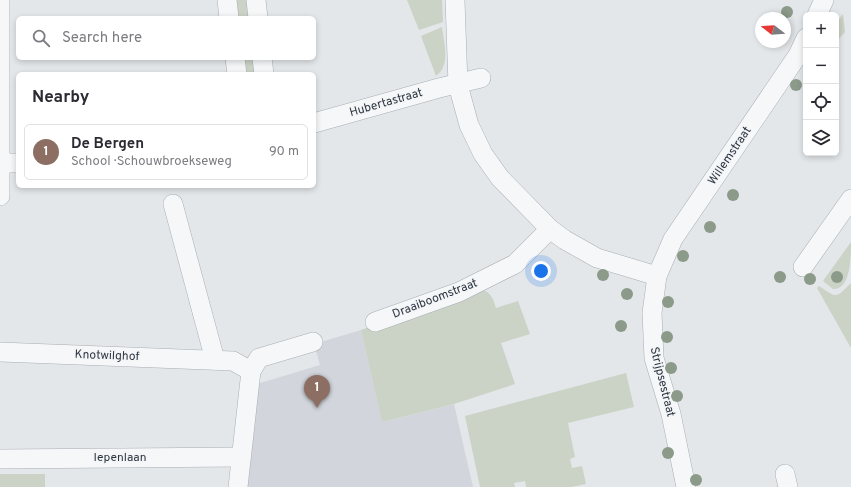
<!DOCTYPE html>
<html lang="en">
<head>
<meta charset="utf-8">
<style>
	body { margin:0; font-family:Overpass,sans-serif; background:#f7f7f7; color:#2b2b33 }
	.controls { position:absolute; right:12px; top:12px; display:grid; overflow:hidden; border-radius:6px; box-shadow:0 2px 6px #0003 }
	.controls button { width:36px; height:36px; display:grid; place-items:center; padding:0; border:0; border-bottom:1px solid #e1e1e2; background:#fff; color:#2b2b33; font:20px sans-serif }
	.compass { position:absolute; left:755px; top:12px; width:36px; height:36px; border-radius:50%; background:#fff; box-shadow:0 2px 6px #0003; rotate:287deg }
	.you { position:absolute; left:541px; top:271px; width:14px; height:14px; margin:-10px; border:3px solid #fff; border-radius:50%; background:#1a73e8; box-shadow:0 0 0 6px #1a73e833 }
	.badge { display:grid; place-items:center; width:26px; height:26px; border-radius:50%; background:#111827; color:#fff; font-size:13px; font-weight:700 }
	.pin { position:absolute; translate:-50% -33px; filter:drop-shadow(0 1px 2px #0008) }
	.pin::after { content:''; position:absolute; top:21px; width:14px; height:12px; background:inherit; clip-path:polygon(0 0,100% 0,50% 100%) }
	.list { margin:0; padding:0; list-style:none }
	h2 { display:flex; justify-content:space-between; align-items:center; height:52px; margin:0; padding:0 16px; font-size:17px }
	h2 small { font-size:13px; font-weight:400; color:#7c7c81 }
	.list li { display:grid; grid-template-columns:26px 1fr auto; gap:12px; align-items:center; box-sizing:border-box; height:56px; margin:0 8px 8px; padding:0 8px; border:1px solid #e1e1e2; border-radius:6px }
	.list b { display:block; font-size:15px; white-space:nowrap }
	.list p { margin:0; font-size:13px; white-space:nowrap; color:#7c7c81 }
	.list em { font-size:13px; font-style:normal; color:#7c7c81 }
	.icon { flex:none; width:22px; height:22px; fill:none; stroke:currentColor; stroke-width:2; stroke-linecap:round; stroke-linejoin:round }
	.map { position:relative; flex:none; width:851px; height:487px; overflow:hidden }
	.search { position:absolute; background:#fff; box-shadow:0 2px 6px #0003; left:16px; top:16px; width:300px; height:44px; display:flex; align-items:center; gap:10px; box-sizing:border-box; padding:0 14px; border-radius:6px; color:#7c7c81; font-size:15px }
	.panel { position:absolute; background:#fff; box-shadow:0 2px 6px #0003; left:16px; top:72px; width:300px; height:116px; border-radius:6px }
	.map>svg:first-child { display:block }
</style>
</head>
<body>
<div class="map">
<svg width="851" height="487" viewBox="0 0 851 487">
	<rect width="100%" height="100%" fill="#e3e7ea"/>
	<polygon fill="#d2d6dc" points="361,330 382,422 454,404 473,487 247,487 257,384 320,365 314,344"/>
	<g fill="#cad3c5">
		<polygon points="233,0 250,0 252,18 236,18"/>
		<polygon points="407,0 442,0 443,22 419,30"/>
		<polygon points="843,14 845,32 836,42 836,23"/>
		<path d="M442,27C444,44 451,65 436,76L421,36Z"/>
		<polygon points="240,58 257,58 258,74 242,74"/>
		<path d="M851,242C851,255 851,290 833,289L823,281Z"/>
		<path d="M851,283V348L817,288L819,286C838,299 836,298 851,283Z"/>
		<path d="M480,289C491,292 493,298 496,308L518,301L530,334L501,343L515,384L454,404L382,422L361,330Z"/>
		<polygon points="626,373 634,407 568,423 575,457 570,459 572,468 582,466 586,484 571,487 526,487 525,481 514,483 515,487 480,487 465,416"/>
		<rect x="0" y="474" width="45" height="13"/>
	</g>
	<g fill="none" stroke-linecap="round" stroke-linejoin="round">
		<g stroke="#a9aeb4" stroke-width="20">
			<g id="minor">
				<polyline points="227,0 229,18"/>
				<polyline points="256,0 258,18"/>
				<polyline points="455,0 458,85 469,125 483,154 500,178 550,229 565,240 597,258 657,276"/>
				<polyline points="817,15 824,0"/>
				<polyline points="235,58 237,74"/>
				<polyline points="262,58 264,74"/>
				<polyline points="314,123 439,88 481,78"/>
				<polyline points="1,163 18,163"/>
				<polyline points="0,196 0,0"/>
				<polyline points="173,204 215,360"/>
				<polyline points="803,267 851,199"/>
				<polyline points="375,322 459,292 515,264 550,229"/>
				<polyline points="0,352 233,361 251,371"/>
				<polyline points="0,459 241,457"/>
				<polyline points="785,474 788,487"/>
				<polyline points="238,487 251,371 259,358 313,342"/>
				<polyline points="686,487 671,414 654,358 652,313 657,276 673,239 798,55 806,38"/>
			</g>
		</g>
		<use href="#minor" stroke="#f6f7f9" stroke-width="19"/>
	</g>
	<g fill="#8c9a8a">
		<circle cx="787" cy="12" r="6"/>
		<circle cx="796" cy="85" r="6"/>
		<circle cx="733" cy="195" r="6"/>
		<circle cx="710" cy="227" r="6"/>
		<circle cx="683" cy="256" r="6"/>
		<circle cx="603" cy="275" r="6"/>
		<circle cx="780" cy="277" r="6"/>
		<circle cx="837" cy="277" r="6"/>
		<circle cx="810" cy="279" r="6"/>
		<circle cx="627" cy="294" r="6"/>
		<circle cx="668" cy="302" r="6"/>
		<circle cx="621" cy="326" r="6"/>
		<circle cx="667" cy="337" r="6"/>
		<circle cx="671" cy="368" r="6"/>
		<circle cx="677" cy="396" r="6"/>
		<circle cx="668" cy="453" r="6"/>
		<circle cx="696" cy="480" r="6"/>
	</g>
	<g text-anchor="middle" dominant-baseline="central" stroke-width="3" stroke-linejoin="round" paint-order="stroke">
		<g font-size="12" fill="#2d3641" stroke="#f3f5f7">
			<text transform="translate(386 103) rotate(-16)">Hubertastraat</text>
			<text transform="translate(730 156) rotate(-56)">Willemstraat</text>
			<text transform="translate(435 299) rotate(-21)">Draaiboomstraat</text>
			<text transform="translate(107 356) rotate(2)">Knotwilghof</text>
			<text transform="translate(662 382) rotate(76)">Strijpsestraat</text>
			<text x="120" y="458">Iepenlaan</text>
		</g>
	</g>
</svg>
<div class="controls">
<button>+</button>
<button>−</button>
<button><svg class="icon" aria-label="locate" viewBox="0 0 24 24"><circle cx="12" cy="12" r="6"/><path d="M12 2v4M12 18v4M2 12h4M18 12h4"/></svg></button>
<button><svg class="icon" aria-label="layers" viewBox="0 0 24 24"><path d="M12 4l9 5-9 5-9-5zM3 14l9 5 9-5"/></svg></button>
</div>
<svg class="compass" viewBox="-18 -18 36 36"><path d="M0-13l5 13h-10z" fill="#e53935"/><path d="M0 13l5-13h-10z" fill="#7c7c81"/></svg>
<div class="you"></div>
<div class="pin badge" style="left:317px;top:408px;background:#8d6e63">1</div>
<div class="search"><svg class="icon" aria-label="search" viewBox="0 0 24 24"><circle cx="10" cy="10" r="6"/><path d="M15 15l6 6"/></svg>Search here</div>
<section class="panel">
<h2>Nearby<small></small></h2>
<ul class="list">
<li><span class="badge" style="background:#8d6e63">1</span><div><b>De Bergen</b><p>School · Schouwbroekseweg</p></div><em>90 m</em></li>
</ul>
</section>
</div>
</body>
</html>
